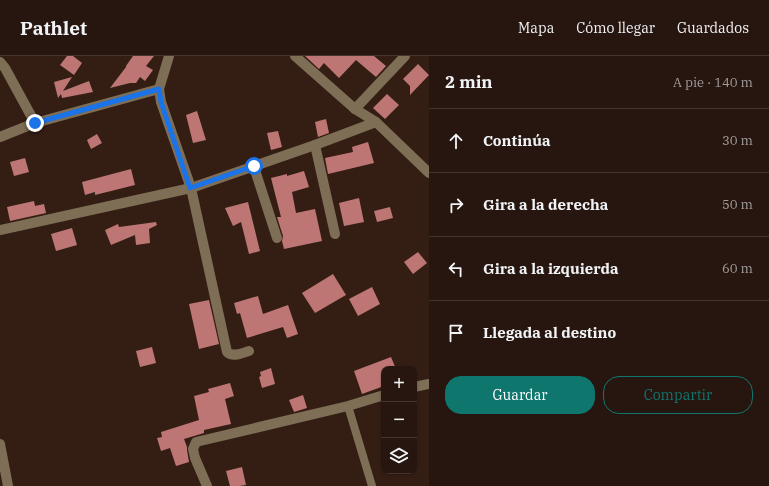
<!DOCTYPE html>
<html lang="es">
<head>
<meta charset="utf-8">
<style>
	body { margin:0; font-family:"IBM Plex Serif",serif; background:#33231d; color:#f1f3f6 }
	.controls { position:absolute; right:12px; bottom:12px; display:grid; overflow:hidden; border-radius:8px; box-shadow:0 1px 3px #0004 }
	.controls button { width:36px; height:36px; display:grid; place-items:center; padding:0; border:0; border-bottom:1px solid #43352f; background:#27160f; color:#f1f3f6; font:20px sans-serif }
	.stop { position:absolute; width:12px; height:12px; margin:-9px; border:3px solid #1a73e8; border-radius:50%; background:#fff }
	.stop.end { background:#1a73e8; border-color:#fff; box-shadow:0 1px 4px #0008 }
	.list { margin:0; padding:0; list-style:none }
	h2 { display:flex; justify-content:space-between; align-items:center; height:52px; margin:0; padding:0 16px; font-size:17px }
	h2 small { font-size:13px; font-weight:400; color:#a49f9e }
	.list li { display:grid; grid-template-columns:26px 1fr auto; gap:12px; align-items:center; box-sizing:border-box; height:64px; padding:0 16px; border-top:1px solid #43352f }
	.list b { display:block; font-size:15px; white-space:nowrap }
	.list em { font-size:13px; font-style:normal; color:#a49f9e }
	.actions { display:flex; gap:8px; padding:12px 16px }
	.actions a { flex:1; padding:9px 0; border:1px solid #0f766e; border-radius:16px; text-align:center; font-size:14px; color:#0f766e }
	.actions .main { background:#0f766e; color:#fff }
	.icon { flex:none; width:22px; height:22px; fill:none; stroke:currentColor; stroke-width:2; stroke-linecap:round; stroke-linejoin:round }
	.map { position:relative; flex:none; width:429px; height:430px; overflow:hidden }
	header { display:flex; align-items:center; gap:24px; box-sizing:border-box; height:56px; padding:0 20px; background:#27160f; border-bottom:1px solid #43352f }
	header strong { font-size:19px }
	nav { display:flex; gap:22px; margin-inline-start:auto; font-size:14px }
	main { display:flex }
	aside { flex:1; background:#27160f }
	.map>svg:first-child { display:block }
</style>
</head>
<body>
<header>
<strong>Pathlet</strong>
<nav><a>Mapa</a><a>Cómo llegar</a><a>Guardados</a></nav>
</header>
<main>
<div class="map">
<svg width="429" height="430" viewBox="0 0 429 430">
	<rect width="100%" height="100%" fill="#341e14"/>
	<g fill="#be7675">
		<polygon points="67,0 73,0 82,7 74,19 60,9"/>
		<polygon points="133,0 154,0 146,10 153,14 145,25 140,21 136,27 130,27 110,32 126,11 126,10"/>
		<polygon points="305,0 374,0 386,10 376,21 356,4 339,22 324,7 319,13"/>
		<polygon points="418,8 429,19 410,39 410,30 403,23"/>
		<polygon points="72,21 63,35 89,25 93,36 62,42 61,38 58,42 54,26"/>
		<polygon points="387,38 399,49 385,63 373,52"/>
		<polygon points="197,55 206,84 193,87 186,59"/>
		<polygon points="326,63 329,77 318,81 315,66"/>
		<polygon points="278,75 282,91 271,94 267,77"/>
		<polygon points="97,78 102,87 91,93 87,84"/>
		<polygon points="368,86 374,107 328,118 325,102 353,96 352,91"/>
		<polygon points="25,102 29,116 14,120 10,106"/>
		<polygon points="131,113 135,129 95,139 95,136 85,139 82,126"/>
		<polygon points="304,115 309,131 292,136 296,157 315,153 322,185 284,193 282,185 283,180 277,161 281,161 271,122 287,118 287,120"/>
		<polygon points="359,142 364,166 344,170 339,147"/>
		<polygon points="34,145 35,150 44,148 46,157 10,165 7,151"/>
		<polygon points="248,146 260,195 249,198 241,166 233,170 225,152"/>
		<polygon points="390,151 393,162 377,166 374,155"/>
		<polygon points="156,166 157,169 149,173 150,187 136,189 135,179 111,189 105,174 118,168 119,171"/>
		<polygon points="72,172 77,189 56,195 51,178"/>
		<polygon points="418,196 427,207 413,218 404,206"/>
		<polygon points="333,218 346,239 315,257 302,237"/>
		<polygon points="372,231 380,248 358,260 349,243"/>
		<polygon points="258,240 263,258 288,249 298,278 287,282 283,271 247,282 240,257 237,258 234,247"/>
		<polygon points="209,244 219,288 199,293 189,248"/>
		<polygon points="152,291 156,307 140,311 136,295"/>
		<polygon points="391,301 396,313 384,313 384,330 362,338 354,315"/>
		<polygon points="271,312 275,328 262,332 259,321 261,320 260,316"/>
		<polygon points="230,327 234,340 225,343 231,368 204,374 204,377 184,383 187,391 187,394 189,406 176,410 170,392 161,395 157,382 162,381 161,376 199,364 194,340 209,336 208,333"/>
		<polygon points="303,339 307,352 294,356 289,344"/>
		<polygon points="242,411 246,429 239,430 230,430 226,415"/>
	</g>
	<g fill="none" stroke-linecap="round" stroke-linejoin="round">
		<polyline stroke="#7d6e55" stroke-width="8" points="348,350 372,430"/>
		<g stroke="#7d6e55" stroke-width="10">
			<path d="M169,0L159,33L161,46L191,132L227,296C233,302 242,297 249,295"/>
			<polyline points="295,0 355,53 376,66 429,117"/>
			<polyline points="0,6 5,12 35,67"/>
			<polyline points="355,53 405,0"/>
			<polyline points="0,81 35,67 159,33"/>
			<polyline points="315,89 335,178"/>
			<polyline points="254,111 277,182"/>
			<polyline points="0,174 191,132 315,89 376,66"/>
			<polyline points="414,331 429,328"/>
			<polyline points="0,388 8,430"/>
			<polyline points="207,430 195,402 193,393 196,386 348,350 384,339"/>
		</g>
	</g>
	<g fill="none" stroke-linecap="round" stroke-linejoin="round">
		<polyline stroke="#1a73e8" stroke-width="5" points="35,67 159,33 161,46 190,132 254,110"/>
	</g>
</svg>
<div class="controls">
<button>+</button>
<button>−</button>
<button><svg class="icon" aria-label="layers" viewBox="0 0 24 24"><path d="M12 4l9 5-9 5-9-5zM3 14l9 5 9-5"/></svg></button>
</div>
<div class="stop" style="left:254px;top:110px"></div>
<div class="stop end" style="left:35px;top:67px"></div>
</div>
<aside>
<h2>2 min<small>A pie · 140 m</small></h2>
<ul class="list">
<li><svg class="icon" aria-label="ahead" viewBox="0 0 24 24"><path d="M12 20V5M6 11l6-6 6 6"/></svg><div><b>Continúa</b></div><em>30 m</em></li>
<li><svg class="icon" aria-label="right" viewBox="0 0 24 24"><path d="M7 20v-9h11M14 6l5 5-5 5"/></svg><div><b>Gira a la derecha</b></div><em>50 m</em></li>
<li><svg class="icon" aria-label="left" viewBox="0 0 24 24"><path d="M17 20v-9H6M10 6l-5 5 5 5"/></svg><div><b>Gira a la izquierda</b></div><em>60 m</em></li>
<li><svg class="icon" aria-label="arrive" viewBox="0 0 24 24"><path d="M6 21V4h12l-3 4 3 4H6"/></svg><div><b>Llegada al destino</b></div></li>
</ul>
<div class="actions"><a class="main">Guardar</a><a>Compartir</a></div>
</aside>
</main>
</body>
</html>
